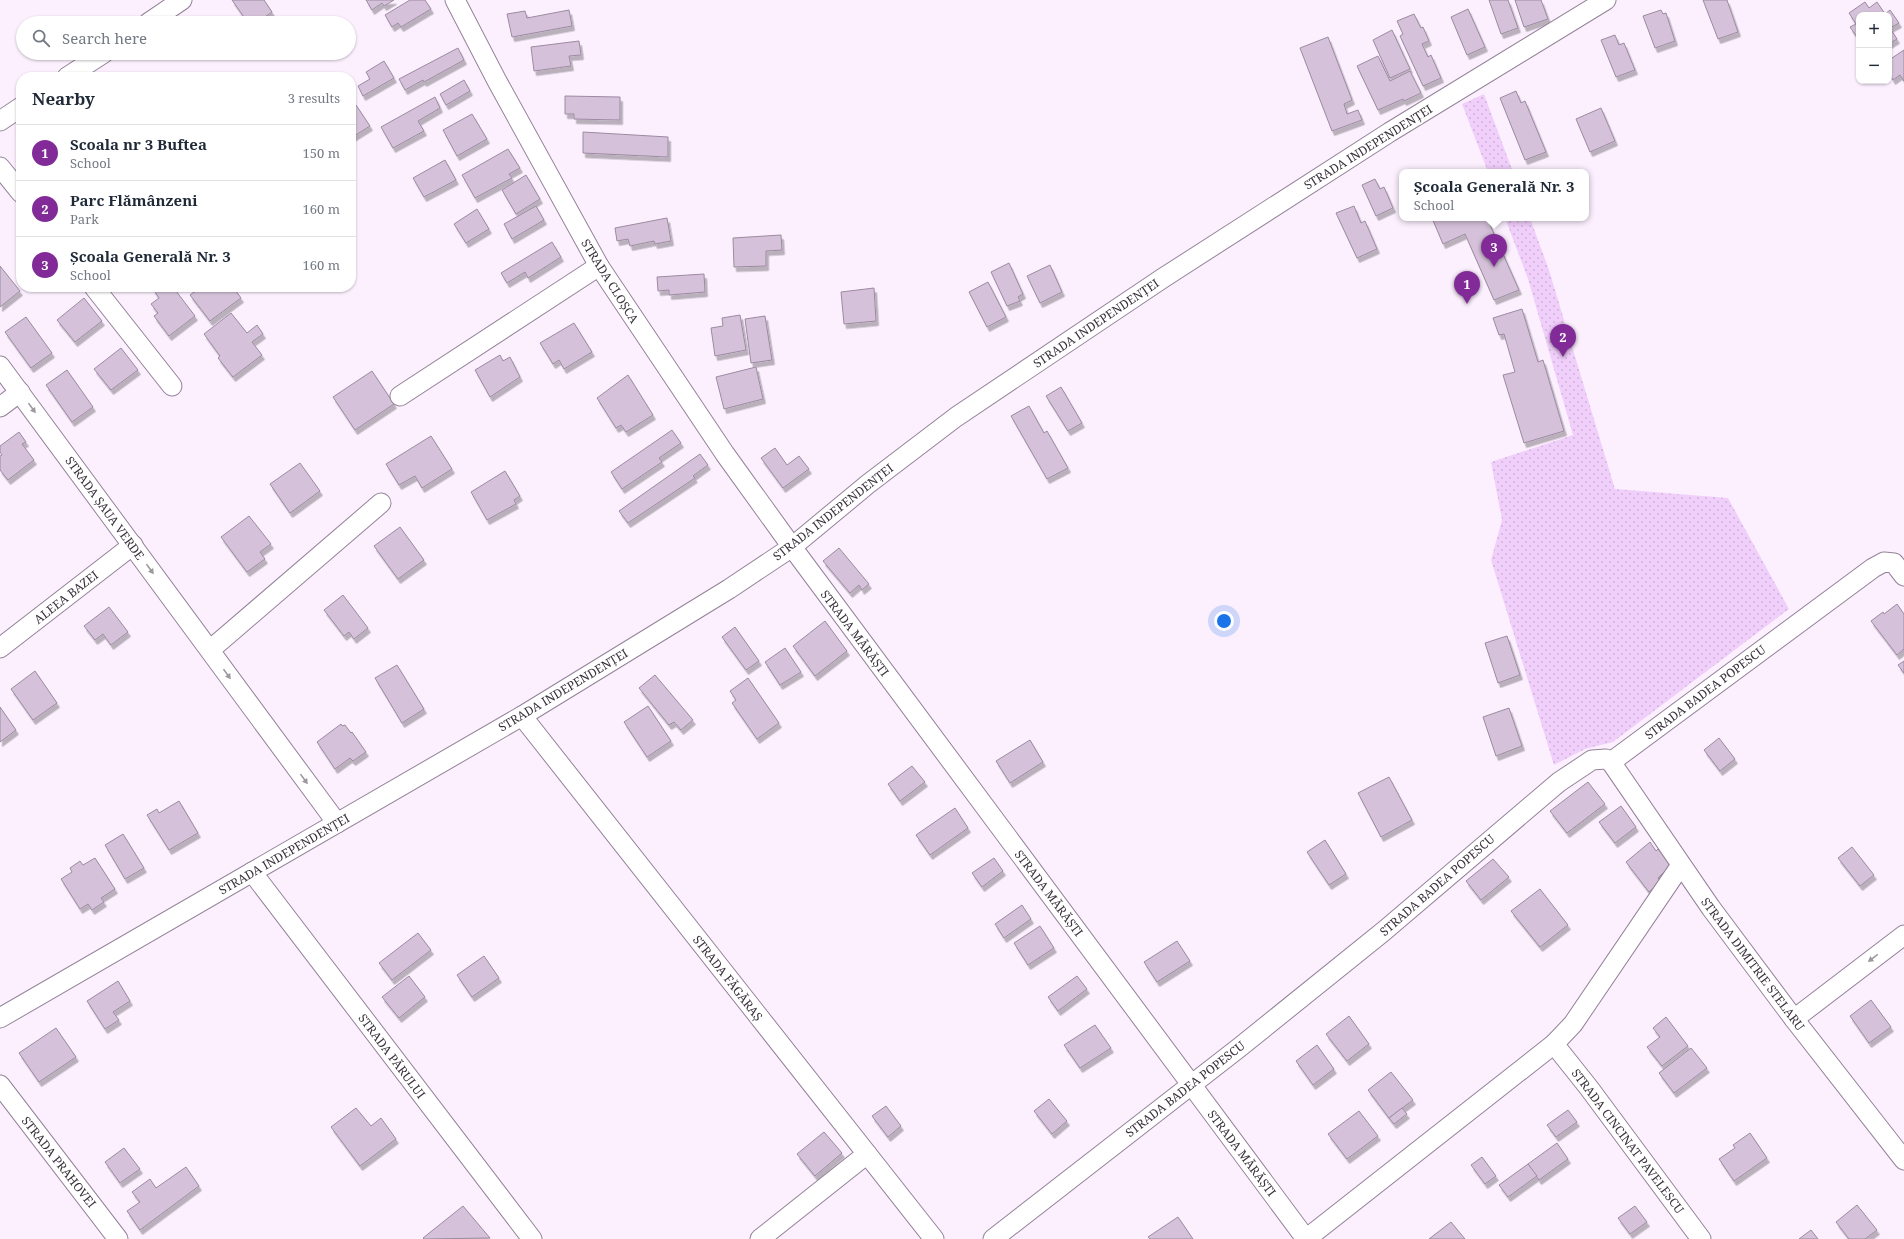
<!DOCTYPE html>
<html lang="en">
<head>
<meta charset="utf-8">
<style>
	body { margin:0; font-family:"Noto Serif",serif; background:#f6f6f7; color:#1f2937 }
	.controls { position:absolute; right:12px; top:12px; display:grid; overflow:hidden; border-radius:8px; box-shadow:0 1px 3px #0004 }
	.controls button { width:36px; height:36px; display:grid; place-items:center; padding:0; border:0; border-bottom:1px solid #e0e1e3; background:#fff; color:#1f2937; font:20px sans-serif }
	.you { position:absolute; left:1224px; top:621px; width:14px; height:14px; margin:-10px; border:3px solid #fff; border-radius:50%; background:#1a73e8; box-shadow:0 0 0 6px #1a73e833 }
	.badge { display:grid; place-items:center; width:26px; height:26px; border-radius:50%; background:#812a98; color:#fff; font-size:13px; font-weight:700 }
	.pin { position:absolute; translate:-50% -33px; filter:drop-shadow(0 1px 2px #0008) }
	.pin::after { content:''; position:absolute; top:21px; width:14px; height:12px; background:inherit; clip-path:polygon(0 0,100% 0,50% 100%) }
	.popup { position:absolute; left:1399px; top:169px; width:190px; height:52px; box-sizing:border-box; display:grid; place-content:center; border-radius:8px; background:#fff; filter:drop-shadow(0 1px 3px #0005); font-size:13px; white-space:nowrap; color:#747a83 }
	.popup b { font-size:15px; color:#1f2937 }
	.popup::after { content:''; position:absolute; left:50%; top:100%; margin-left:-8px; border:8px solid transparent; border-top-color:#fff }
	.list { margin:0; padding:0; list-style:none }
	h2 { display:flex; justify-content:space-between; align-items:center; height:52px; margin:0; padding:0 16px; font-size:17px }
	h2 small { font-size:13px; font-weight:400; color:#747a83 }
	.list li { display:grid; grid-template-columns:26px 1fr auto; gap:12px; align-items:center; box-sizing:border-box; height:56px; padding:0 16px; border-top:1px solid #e0e1e3 }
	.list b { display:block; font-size:15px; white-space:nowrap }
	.list p { margin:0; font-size:13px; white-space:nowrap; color:#747a83 }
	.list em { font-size:13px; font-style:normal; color:#747a83 }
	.icon { flex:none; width:22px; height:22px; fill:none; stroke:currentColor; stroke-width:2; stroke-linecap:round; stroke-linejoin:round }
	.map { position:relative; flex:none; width:1904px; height:1239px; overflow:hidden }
	.search { position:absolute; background:#fff; box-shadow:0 1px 3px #0004; left:16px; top:16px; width:340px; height:44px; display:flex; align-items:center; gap:10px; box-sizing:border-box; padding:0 14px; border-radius:22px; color:#747a83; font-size:15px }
	.panel { position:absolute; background:#fff; box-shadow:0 1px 3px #0004; left:16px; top:72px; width:340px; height:220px; border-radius:16px }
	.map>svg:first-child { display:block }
</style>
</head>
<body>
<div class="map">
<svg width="1904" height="1239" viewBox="0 0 1904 1239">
	<defs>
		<pattern id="green-dots" width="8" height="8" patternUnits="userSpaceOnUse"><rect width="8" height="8" fill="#f1cffb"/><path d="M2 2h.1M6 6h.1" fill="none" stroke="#cfb2d8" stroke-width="1.8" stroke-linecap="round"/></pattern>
		<filter id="shadow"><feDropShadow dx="2.5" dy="4.5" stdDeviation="0" flood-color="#0004"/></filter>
	</defs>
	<rect width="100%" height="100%" fill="#fcf0ff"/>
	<g fill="url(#green-dots)">
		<polygon points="1484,94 1513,172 1488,172 1462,104"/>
		<polygon points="1505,218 1530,218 1549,270 1615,489 1728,498 1789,609 1613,742 1585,749 1554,765 1491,560 1502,520 1491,462 1573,435 1528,279"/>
	</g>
	<g fill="#d5c2da" stroke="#9c8aa1" filter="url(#shadow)">
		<polygon points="232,0 264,0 272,12 256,23 248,23"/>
		<polygon points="366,0 394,0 384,6 382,3 372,10"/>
		<polygon points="410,0 425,0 431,9 401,27 398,23 392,27 385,15"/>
		<polygon points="1489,0 1508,0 1518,28 1501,34"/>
		<polygon points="1515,0 1541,0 1548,19 1524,27"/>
		<polygon points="1703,0 1727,0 1738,32 1718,39"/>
		<polygon points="1865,2 1869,8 1877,2 1885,14 1890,10 1899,23 1890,28 1897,39 1889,44 1889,15 1859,15 1859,40 1850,27 1856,24 1849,13"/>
		<polygon points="1468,9 1485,47 1467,55 1451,17"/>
		<polygon points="569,10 572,26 512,37 507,14 525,11 527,18"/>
		<polygon points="1661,10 1663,14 1666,13 1675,41 1655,48 1643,16"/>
		<polygon points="1414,14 1421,28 1423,27 1429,41 1422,44 1428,57 1431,55 1441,78 1423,86 1400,36 1403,34 1397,21"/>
		<polygon points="204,19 207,23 198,23"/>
		<polygon points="1392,30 1410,69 1390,78 1373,40"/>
		<polygon points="1615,35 1619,45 1624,43 1635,70 1616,77 1601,40"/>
		<polygon points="1328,37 1352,100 1344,104 1347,114 1358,110 1362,120 1332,131 1300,48"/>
		<polygon points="579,41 581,55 569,56 571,66 534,71 531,47"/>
		<polygon points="458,48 464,60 424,82 423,80 405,90 399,79"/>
		<polygon points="1904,50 1904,81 1900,75 1893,80 1889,73 1889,60"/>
		<polygon points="1378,56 1390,81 1410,71 1421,93 1404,101 1403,99 1378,110 1357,66"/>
		<polygon points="384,61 394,78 363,96 358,86 370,79 366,72"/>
		<polygon points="464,80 470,91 446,105 440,94"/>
		<polygon points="1516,91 1521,103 1525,101 1546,152 1525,160 1500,98"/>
		<polygon points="565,96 620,97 620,120 574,119 574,114 565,114"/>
		<polygon points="435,97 440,108 418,121 424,131 393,148 381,127"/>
		<polygon points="356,105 370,126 351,138 351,108"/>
		<polygon points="1601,108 1615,141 1590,152 1576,119"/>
		<polygon points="472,114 487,139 457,156 443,130"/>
		<polygon points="583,132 668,137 668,157 583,153"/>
		<polygon points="508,149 520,168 509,174 512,178 475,198 462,175"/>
		<polygon points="21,157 21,168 16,161"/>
		<polygon points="445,160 456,180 424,197 413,178"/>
		<polygon points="526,175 540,199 516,214 502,190"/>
		<polygon points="1375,179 1380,189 1384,187 1393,208 1376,216 1362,185"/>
		<polygon points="536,206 544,220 512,239 504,224"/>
		<polygon points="1354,206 1361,223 1365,221 1377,249 1357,258 1336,213"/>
		<polygon points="477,209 489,229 466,243 454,224"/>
		<polygon points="667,218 671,241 655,244 654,241 630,246 628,239 617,241 615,228"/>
		<polygon points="1432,218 1487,218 1519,290 1494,300 1465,234 1443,244"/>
		<polygon points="781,235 782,250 766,251 766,266 734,267 733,238"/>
		<polygon points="552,242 561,257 528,278 525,272 507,283 501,273"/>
		<polygon points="1009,263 1023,294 1018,297 1020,301 1007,306 991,272"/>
		<polygon points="1050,265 1062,292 1040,303 1027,276"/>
		<polygon points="0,266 20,291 0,307"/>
		<polygon points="704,274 705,292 669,295 669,290 658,291 657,277"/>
		<polygon points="988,282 1006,317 987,327 969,292"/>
		<polygon points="156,287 173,287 195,316 169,336 154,316 158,313 151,304 159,298 153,289"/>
		<polygon points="201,287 233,287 241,298 210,321 190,295"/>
		<polygon points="874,288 876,321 844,324 841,292"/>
		<polygon points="84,298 102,321 75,342 57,320"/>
		<polygon points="1522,309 1538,362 1543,360 1564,431 1524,443 1503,375 1515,372 1504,334 1499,335 1493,318"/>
		<polygon points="231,313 247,333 257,325 263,334 252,342 262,355 233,377 218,358 220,356 204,334"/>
		<polygon points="740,315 746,350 715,356 711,328 723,326 722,318"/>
		<polygon points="765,316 772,360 751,363 745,319"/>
		<polygon points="26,317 52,353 31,368 5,332"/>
		<polygon points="574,323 592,352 564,369 559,360 553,364 540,343"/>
		<polygon points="121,348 138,370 111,390 94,369"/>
		<polygon points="500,355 503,361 510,357 520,377 490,397 475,370"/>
		<polygon points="756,367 763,399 724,409 716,377"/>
		<polygon points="67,370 93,407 72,422 46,385"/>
		<polygon points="372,371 394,404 355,430 333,397"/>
		<polygon points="628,375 653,415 626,432 621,425 616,428 597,398"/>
		<polygon points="1061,387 1082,423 1068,431 1046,396"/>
		<polygon points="1029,406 1044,433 1047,431 1068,468 1047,479 1011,416"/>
		<polygon points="672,430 681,443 659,458 662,462 622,489 611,472"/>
		<polygon points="19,432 26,442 22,444 34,460 8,480 0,470 0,456 2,455 0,452 0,446"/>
		<polygon points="431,436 452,469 422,488 415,476 399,485 386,464"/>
		<polygon points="775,448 787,465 799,456 809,469 783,488 761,458"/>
		<polygon points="700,454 708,465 693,476 695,478 628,523 619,511"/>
		<polygon points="300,463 320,491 290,513 270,484"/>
		<polygon points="505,471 520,496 514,500 516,504 487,520 471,492"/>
		<polygon points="249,516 271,544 260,552 265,559 247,572 221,537"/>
		<polygon points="400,527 424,560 398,579 374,546"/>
		<polygon points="839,548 869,584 862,590 859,585 850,593 823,561"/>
		<polygon points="343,595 368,628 354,639 349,632 344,636 324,610"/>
		<polygon points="1897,604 1904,614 1904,649 1897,655 1871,621 1883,612 1884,614"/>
		<polygon points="109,607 128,632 111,645 103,634 95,640 84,626"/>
		<polygon points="825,621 847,651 815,676 793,646"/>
		<polygon points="735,627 759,661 746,670 722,637"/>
		<polygon points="1507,636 1520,675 1498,683 1485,643"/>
		<polygon points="785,648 801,672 780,685 765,662"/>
		<polygon points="1904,661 1904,673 1898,665"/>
		<polygon points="397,665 424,709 402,723 375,678"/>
		<polygon points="35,671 57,703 33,720 11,689"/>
		<polygon points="655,675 693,720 681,730 674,722 669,725 639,688"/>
		<polygon points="748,678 779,723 757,739 732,703 736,700 730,691"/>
		<polygon points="648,706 671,741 647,757 624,722"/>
		<polygon points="0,707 16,730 0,742"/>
		<polygon points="1509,708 1522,746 1496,756 1483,717"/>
		<polygon points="341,724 342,726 345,725 351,733 352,732 366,752 353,761 350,758 335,769 317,742"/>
		<polygon points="1719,738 1735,759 1720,771 1704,750"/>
		<polygon points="1030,740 1043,762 1010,783 996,761"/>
		<polygon points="912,766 925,782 900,801 888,784"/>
		<polygon points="1389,777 1412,820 1381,837 1358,793"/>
		<polygon points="1588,782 1605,804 1567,833 1550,811"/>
		<polygon points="179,801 198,833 169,850 147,815 157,809 159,813"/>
		<polygon points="1621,806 1636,827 1615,843 1599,822"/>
		<polygon points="955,808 968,828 930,855 916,835"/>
		<polygon points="123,834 144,868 125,879 105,845"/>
		<polygon points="1325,840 1346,874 1329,885 1307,852"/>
		<polygon points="1650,842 1656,851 1658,849 1671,865 1658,878 1661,882 1649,892 1626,862"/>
		<polygon points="1852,847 1874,875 1860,886 1838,858"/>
		<polygon points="95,858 115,889 101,898 104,902 92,910 88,904 80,909 61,879 72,872 70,868 80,861 83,865"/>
		<polygon points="994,858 1003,871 982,887 972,873"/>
		<polygon points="1493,859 1509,877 1481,900 1466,881"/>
		<polygon points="1540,889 1568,925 1540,947 1511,911"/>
		<polygon points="1022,905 1031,919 1004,938 995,924"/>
		<polygon points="1040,926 1054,948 1028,965 1014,943"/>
		<polygon points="418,933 431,950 392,980 379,963"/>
		<polygon points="1177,941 1190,961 1157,982 1144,962"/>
		<polygon points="484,956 499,978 472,997 457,975"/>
		<polygon points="409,976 425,997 399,1018 382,997"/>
		<polygon points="1077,976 1087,989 1058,1011 1048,997"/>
		<polygon points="118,981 130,1001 113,1012 119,1020 105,1029 87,1001"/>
		<polygon points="1871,1000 1891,1027 1869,1043 1850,1016"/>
		<polygon points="1349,1016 1369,1044 1347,1061 1326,1034"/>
		<polygon points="1666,1017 1688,1046 1662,1066 1647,1047 1660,1037 1653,1028"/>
		<polygon points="1095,1025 1111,1048 1080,1068 1064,1045"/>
		<polygon points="56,1028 76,1057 39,1082 19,1053"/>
		<polygon points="1317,1045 1334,1069 1313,1085 1296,1061"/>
		<polygon points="1691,1048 1707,1068 1674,1093 1659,1073"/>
		<polygon points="1391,1072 1413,1100 1389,1118 1368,1090"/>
		<polygon points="1049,1099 1067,1121 1052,1134 1034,1111"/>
		<polygon points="886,1106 901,1126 888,1137 872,1116"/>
		<polygon points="356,1108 371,1126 381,1118 396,1139 360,1166 331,1127"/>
		<polygon points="1402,1108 1407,1114 1394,1124 1389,1118"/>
		<polygon points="1568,1110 1577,1122 1556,1137 1547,1125"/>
		<polygon points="1359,1111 1378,1136 1347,1159 1328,1134"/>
		<polygon points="824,1132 842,1153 815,1176 797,1154"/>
		<polygon points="1750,1133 1767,1158 1734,1181 1719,1159 1735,1148 1733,1145"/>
		<polygon points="1557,1143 1568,1159 1539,1180 1528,1164"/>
		<polygon points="124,1148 140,1169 120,1183 105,1162"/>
		<polygon points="1482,1157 1496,1176 1485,1184 1471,1165"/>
		<polygon points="1528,1164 1537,1176 1508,1197 1499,1185"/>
		<polygon points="186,1167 199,1186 140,1230 127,1211 140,1202 132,1192 150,1179 156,1188"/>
		<polygon points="1857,1205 1877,1230 1865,1239 1849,1239 1836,1222"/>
		<polygon points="463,1206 490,1238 424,1239 423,1238"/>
		<polygon points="1635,1206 1647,1222 1630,1234 1618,1218"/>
		<polygon points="1178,1217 1193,1239 1150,1239 1148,1237"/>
		<polygon points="1451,1222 1465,1239 1429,1239"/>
		<polygon points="1811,1230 1818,1239 1799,1239"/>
	</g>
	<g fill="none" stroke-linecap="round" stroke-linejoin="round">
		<g stroke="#948299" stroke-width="21">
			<g id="minor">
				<polyline points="455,0 497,81 599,266 725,454 792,547 1306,1239"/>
				<polyline points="148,23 182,0"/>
				<polyline points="67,77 104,53"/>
				<polyline points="0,121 21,107"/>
				<polyline points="0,167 21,193"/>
				<polyline points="94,287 172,386"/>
				<polyline points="0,366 337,823"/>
				<polyline points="400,396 599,266"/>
				<polyline points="0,407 20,392"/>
				<polyline points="0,648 133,545"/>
				<polyline points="210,650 381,503"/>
				<polyline points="522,716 934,1239"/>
				<polyline points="1611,762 1711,908 1794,1019 1904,1160"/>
				<polyline points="1611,762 1873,568 1884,562 1894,563 1904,576"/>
				<polyline points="252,872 532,1239"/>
				<polyline points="0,1018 522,716 729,589 792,547 868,484 956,417 1163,278 1390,132 1606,0"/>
				<polyline points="1794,1019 1904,935"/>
				<polyline points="1554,1044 1589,1088 1701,1239"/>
				<polyline points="0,1085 118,1239"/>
				<polyline points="760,1239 867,1154"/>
				<polyline points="993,1239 1240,1047 1384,931 1559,782 1592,760 1606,759 1611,762"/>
				<polyline points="1306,1239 1554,1044 1573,1024 1681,865"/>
			</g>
		</g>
		<use href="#minor" stroke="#fff" stroke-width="19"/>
	</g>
	<defs><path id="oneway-solid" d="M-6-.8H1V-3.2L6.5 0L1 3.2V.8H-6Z"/></defs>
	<g fill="#9c989d">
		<use href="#oneway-solid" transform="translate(32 408) rotate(54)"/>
		<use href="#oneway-solid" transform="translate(150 569) rotate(54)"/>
		<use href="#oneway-solid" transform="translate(227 674) rotate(54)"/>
		<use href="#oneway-solid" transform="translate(304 779) rotate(54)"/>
		<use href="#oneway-solid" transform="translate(1873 958) rotate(143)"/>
	</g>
	<g text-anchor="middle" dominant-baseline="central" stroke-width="3.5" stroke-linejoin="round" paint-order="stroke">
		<g font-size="12" fill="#39313b" stroke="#fff">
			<text transform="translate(1368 147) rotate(-32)">STRADA INDEPENDENȚEI</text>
			<text transform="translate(610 281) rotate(58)">STRADA CLOȘCA</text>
			<text transform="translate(1096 323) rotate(-34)">STRADA INDEPENDENȚEI</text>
			<text transform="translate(105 508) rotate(54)">STRADA ȘAUA VERDE</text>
			<text transform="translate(833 512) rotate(-38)">STRADA INDEPENDENȚEI</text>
			<text transform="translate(66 597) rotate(-38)">ALEEA BAZEI</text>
			<text transform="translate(855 633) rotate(53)">STRADA MĂRĂȘTI</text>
			<text transform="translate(563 690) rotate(-31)">STRADA INDEPENDENȚEI</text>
			<text transform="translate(1705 692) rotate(-37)">STRADA BADEA POPESCU</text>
			<text transform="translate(284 854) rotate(-30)">STRADA INDEPENDENȚEI</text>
			<text transform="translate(1437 885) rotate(-41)">STRADA BADEA POPESCU</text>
			<text transform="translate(1049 893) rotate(53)">STRADA MĂRĂȘTI</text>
			<text transform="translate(1753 964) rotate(53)">STRADA DIMITRIE STELARU</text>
			<text transform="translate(728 978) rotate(52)">STRADA FĂGĂRAȘ</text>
			<text transform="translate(392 1056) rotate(53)">STRADA PĂRULUI</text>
			<text transform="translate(1185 1089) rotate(-38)">STRADA BADEA POPESCU</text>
			<text transform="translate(1628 1141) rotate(53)">STRADA CINCINAT PAVELESCU</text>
			<text transform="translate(1242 1153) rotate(53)">STRADA MĂRĂȘTI</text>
			<text transform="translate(59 1162) rotate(52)">STRADA PRAHOVEI</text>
		</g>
	</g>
</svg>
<div class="controls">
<button>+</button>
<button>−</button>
</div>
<div class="you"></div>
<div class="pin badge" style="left:1467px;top:304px">1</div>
<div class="pin badge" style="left:1563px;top:357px">2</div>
<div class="pin badge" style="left:1494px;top:267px">3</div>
<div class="popup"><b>Școala Generală Nr. 3</b>School</div>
<div class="search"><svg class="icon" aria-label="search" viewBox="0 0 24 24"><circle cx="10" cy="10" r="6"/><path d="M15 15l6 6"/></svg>Search here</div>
<section class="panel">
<h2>Nearby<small>3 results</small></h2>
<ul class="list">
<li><span class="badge">1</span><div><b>Scoala nr 3 Buftea</b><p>School</p></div><em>150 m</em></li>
<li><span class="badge">2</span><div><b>Parc Flămânzeni</b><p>Park</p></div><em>160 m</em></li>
<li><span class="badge">3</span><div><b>Școala Generală Nr. 3</b><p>School</p></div><em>160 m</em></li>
</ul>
</section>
</div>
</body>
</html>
